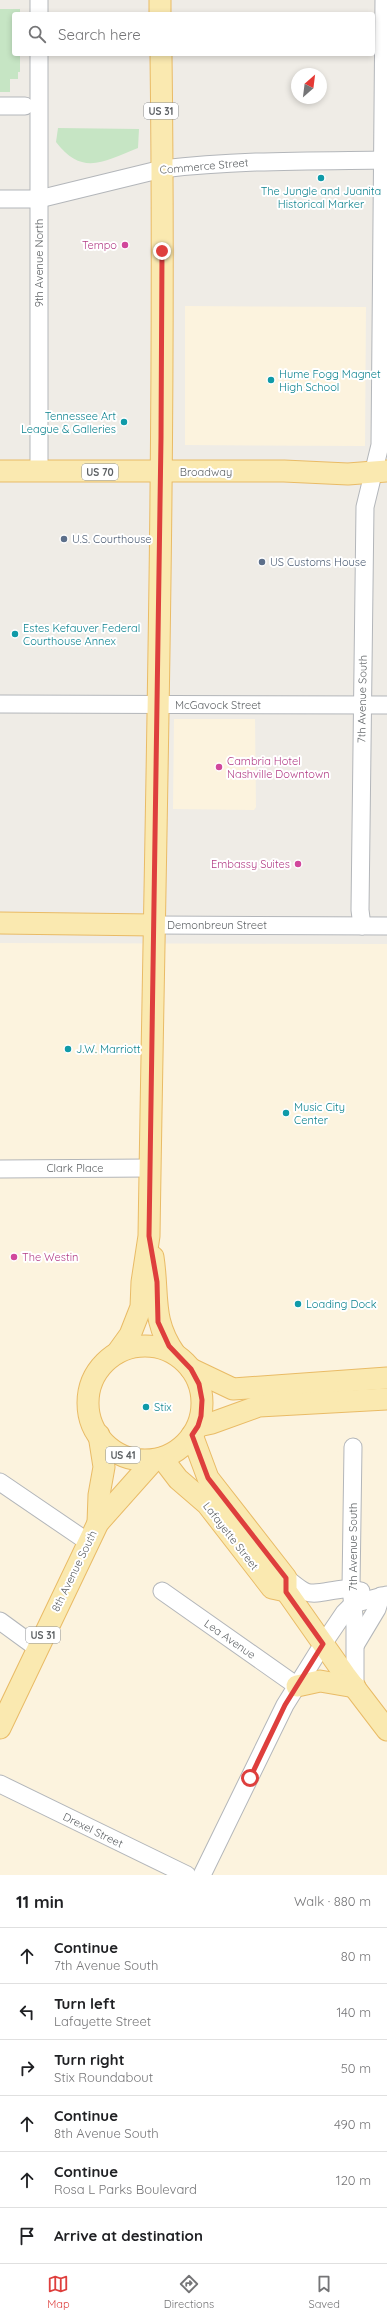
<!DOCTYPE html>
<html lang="en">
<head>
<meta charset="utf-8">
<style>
	body { margin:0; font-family:Quicksand,sans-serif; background:#f6f6f6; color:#202124 }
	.compass { position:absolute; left:291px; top:68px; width:36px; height:36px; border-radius:50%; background:#fff; box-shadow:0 2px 6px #0003; rotate:28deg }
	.stop { position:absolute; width:12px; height:12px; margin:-9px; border:3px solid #de3f3d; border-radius:50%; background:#fff }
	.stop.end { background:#de3f3d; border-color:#fff; box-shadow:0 1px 4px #0008 }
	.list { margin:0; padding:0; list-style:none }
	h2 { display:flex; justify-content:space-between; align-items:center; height:52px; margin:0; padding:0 16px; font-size:17px }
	h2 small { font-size:13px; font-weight:400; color:#757577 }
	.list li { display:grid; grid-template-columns:26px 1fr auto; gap:12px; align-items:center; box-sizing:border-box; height:56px; padding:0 16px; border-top:1px solid #e0e0e0 }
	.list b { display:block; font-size:15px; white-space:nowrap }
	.list p { margin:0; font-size:13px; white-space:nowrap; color:#757577 }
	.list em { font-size:13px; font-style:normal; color:#757577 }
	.icon { flex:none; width:22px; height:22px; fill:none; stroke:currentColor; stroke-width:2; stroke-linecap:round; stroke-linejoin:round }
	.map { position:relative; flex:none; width:387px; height:1875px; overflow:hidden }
	.search { position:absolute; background:#fff; box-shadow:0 2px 6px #0003; left:12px; right:12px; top:12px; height:44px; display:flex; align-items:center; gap:10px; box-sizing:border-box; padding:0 14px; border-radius:4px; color:#757577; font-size:15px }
	.sheet { height:388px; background:#fff }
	nav { display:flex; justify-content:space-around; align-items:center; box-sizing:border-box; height:56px; border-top:1px solid #e0e0e0; background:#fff; font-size:11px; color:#757577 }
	nav a { display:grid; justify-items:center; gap:2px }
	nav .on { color:#de3f3d }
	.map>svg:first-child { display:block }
</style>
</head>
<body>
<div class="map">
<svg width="387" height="1875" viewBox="0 0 387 1875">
	<rect width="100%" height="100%" fill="#efece6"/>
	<g fill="#fcf3de">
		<polygon points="185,306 366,307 365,446 185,445"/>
		<polygon points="174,719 255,719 256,807 254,810 173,809"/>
		<polygon points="0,943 387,944 387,1875 0,1875"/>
	</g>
	<g fill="#c6e5c4">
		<polygon points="0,9 20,9 20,14 14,14 14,54 20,54 20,72 18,72 18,79 10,79 10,92 0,92"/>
		<path d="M58,128L139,129L138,148C104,161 83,177 56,142Z"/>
	</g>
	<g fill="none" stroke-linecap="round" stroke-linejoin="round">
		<g stroke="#b3b6ba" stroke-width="19">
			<g id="minor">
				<polyline points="39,0 39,14"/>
				<polyline points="39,54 39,471"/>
				<polyline points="0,106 25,106"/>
				<path d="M0,199H39L162,169C237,160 312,161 387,160"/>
				<polyline points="0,704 387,705"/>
				<polyline points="154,925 387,926"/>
				<polyline points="362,926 360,910 365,507 380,445 384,0"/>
				<polyline points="0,1169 150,1168"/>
				<polyline points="353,1447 351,1588 355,1626 355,1687"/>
				<polyline points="0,1482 88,1542"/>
				<path d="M286,1578C292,1582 299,1589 306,1592C321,1597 340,1584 361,1591"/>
				<polyline points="162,1591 297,1686"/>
				<polyline points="0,1621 37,1648"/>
				<polyline points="356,1644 377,1609 381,1596"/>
				<polyline points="0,1784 187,1875"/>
				<polyline points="202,1875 285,1705 323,1644 344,1613 353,1604 387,1595"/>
			</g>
		</g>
		<g stroke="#e9bb66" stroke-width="23">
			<g id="major">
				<polyline points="160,0 160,14"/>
				<polyline points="0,471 284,471 348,474 387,471"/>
				<polyline points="0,923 154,925"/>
				<path d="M153,1257C159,1296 151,1320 175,1354"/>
				<circle cx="145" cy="1403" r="57"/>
				<path d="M117,1353L130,1335L141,1307L142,1282L149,1236C155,842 166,448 161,54"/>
				<polyline points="191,1369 233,1389 387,1378"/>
				<polyline points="198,1426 212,1423 259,1406 387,1399"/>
				<polyline points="192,1435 208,1478 286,1578 286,1591 345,1675 387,1730"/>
				<polyline points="162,1458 178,1479 207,1504 272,1588 286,1591"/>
				<polyline points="98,1523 99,1495 104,1467 99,1435"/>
				<polyline points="297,1686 320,1681 355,1687"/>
				<polyline points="0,1728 98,1523 154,1460"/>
			</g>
		</g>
		<use href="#minor" stroke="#fff" stroke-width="17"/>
		<use href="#major" stroke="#fae9b0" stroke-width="21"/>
	</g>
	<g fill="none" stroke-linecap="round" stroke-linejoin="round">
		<polyline stroke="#de3f3d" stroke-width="5" points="162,251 161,438 149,1236 157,1282 158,1322 169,1346 191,1369 199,1384 202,1400 201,1416 198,1426 192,1435 208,1478 286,1578 286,1592 323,1644 285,1705 250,1778"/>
	</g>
	<g fill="#0f9aa8" stroke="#fff" stroke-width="1.5">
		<circle cx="321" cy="178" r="4"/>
		<circle cx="271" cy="380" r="4"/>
		<circle cx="124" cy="422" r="4"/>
		<circle cx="15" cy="634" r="4"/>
		<circle cx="68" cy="1049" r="4"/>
		<circle cx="286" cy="1113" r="4"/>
		<circle cx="298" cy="1304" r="4"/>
		<circle cx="146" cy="1407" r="4"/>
	</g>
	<g fill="#d1479c" stroke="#fff" stroke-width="1.5">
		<circle cx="125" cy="245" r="4"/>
		<circle cx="219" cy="767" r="4"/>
		<circle cx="298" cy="864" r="4"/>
		<circle cx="14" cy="1257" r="4"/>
	</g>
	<g fill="#5c6f8a" stroke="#fff" stroke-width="1.5">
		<circle cx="64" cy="539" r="4"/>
		<circle cx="262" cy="562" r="4"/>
	</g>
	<g text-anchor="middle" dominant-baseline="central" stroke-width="4" stroke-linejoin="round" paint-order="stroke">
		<g fill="#fff" stroke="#8e9193" stroke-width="1">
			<rect x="144" y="103" width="34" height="16" rx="3"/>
			<rect x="82" y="464" width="36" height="16" rx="3"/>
			<rect x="106" y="1447" width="34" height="16" rx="3"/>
			<rect x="26" y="1627" width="34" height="16" rx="3"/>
		</g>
		<g font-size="10" font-weight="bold" fill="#5e6265">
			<text x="161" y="111">US 31</text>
			<text x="100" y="472">US 70</text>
			<text x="123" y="1455">US 41</text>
			<text x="43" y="1635">US 31</text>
		</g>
		<g font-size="11" fill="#5e6265" stroke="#fff">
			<text transform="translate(204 166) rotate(-5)">Commerce Street</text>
			<text transform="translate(39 263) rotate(-90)">9th Avenue North</text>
			<text x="206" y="472">Broadway</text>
			<text transform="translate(362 699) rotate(-89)">7th Avenue South</text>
			<text x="218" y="705">McGavock Street</text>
			<text x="217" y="925">Demonbreun Street</text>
			<text x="75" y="1168">Clark Place</text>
			<text transform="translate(231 1536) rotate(52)">Lafayette Street</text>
			<text transform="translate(353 1547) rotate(-90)">7th Avenue South</text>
			<text transform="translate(74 1571) rotate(-64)">8th Avenue South</text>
			<text transform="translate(230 1639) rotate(35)">Lea Avenue</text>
			<text transform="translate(93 1830) rotate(26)">Drexel Street</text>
		</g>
		<g font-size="11" fill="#0d838f" stroke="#fff" text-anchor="start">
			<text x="321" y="191" text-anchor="middle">The Jungle and Juanita<tspan x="321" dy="13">Historical Marker</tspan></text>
			<text x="279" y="374">Hume Fogg Magnet<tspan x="279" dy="13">High School</tspan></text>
			<text x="116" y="416" text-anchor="end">Tennessee Art<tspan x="116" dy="13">League &amp; Galleries</tspan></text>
			<text x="23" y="628">Estes Kefauver Federal<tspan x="23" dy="13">Courthouse Annex</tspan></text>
			<text x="76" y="1049">J.W. Marriott</text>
			<text x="294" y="1107">Music City<tspan x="294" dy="13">Center</tspan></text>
			<text x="306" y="1304">Loading Dock</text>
			<text x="154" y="1407">Stix</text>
		</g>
		<g font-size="11" fill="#b23c85" stroke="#fff" text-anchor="end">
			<text x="117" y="245">Tempo</text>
			<text x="227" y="761" text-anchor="start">Cambria Hotel<tspan x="227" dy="13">Nashville Downtown</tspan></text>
			<text x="290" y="864">Embassy Suites</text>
			<text x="22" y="1257" text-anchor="start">The Westin</text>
		</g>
		<g font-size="11" fill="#4e5e75" stroke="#fff" text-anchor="start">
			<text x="72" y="539">U.S. Courthouse</text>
			<text x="270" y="562">US Customs House</text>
		</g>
	</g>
</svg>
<svg class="compass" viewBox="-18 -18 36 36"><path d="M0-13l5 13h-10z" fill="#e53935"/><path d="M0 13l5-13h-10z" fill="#757577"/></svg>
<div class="stop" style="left:250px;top:1778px"></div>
<div class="stop end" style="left:162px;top:251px"></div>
<div class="search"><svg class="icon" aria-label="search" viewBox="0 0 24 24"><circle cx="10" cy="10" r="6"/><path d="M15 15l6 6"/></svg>Search here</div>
</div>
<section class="sheet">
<h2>11 min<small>Walk · 880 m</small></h2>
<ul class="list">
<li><svg class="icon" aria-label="ahead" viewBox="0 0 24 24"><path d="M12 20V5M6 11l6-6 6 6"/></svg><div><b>Continue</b><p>7th Avenue South</p></div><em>80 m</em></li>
<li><svg class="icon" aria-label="left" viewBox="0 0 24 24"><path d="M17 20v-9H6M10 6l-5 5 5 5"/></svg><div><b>Turn left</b><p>Lafayette Street</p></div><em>140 m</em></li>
<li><svg class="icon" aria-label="right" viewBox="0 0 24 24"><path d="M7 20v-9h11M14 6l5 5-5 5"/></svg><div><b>Turn right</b><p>Stix Roundabout</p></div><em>50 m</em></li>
<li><svg class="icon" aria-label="ahead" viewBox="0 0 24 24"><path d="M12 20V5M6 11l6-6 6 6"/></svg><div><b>Continue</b><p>8th Avenue South</p></div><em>490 m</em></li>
<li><svg class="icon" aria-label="ahead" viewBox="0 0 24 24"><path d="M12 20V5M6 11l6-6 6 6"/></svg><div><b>Continue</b><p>Rosa L Parks Boulevard</p></div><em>120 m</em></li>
<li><svg class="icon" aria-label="arrive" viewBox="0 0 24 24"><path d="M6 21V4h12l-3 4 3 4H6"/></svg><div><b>Arrive at destination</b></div></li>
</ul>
</section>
<nav>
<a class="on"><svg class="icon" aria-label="map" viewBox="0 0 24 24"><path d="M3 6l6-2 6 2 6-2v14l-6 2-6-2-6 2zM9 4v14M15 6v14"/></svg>Map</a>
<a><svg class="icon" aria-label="directions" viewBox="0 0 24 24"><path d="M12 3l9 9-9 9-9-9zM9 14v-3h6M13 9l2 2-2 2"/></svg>Directions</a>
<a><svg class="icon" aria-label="saved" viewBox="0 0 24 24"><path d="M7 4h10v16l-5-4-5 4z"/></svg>Saved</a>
</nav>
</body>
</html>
